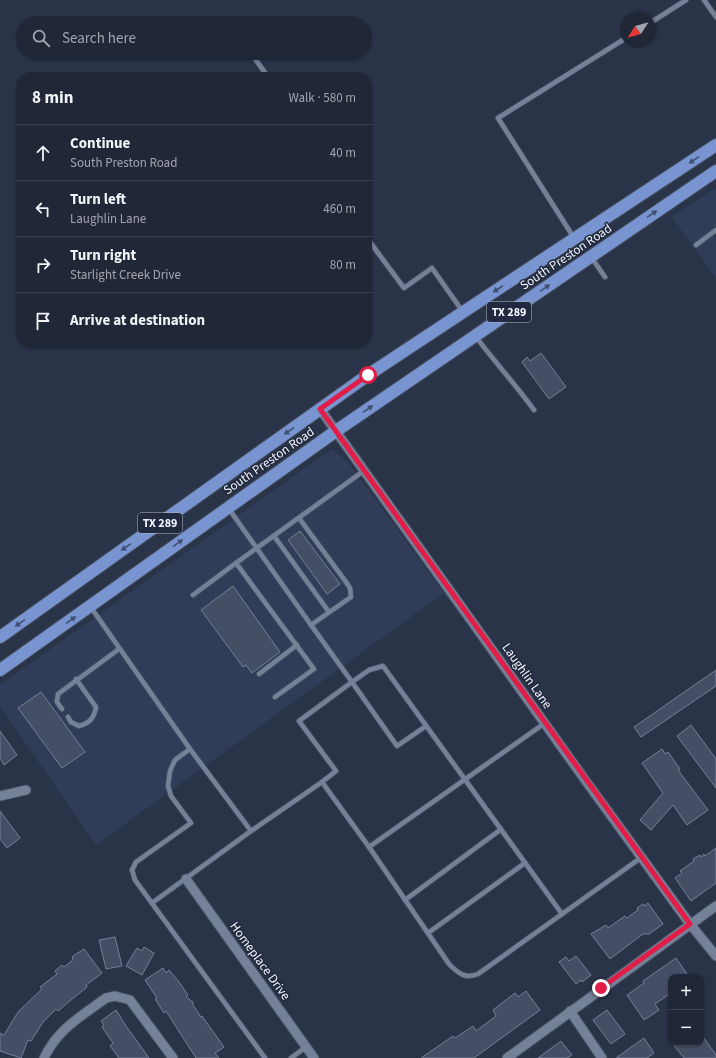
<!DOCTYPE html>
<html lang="en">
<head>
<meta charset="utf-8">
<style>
	body { margin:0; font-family:"Source Sans 3",sans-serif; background:#2d3342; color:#f1f3f6 }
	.controls { position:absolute; right:12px; bottom:12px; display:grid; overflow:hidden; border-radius:8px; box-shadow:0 1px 3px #0004 }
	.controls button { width:36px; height:36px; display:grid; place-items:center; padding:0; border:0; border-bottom:1px solid #3d4452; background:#202737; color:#f1f3f6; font:20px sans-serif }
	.compass { position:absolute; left:620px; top:12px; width:36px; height:36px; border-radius:50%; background:#202737; box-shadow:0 1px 3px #0004; rotate:234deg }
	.stop { position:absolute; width:12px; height:12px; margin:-9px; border:3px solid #e11d48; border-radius:50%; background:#fff }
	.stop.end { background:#e11d48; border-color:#fff; box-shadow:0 1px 4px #0008 }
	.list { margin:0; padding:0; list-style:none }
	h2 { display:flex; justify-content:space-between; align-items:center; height:52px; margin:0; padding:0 16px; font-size:17px }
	h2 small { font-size:13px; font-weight:400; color:#a2a5ad }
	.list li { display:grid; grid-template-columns:26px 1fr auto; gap:12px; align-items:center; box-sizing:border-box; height:56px; padding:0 16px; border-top:1px solid #3d4452 }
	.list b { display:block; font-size:15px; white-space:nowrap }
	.list p { margin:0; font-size:13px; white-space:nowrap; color:#a2a5ad }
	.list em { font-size:13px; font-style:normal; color:#a2a5ad }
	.icon { flex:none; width:22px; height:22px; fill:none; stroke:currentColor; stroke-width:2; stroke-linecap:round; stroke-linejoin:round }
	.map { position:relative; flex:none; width:716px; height:1058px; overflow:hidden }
	.search { position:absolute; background:#202737; box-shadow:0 1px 3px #0004; left:16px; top:16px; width:356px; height:44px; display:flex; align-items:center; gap:10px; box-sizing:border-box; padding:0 14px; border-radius:22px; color:#a2a5ad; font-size:15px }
	.panel { position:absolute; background:#202737; box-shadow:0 1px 3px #0004; left:16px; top:72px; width:356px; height:276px; border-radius:16px }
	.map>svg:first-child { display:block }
</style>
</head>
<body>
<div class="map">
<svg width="716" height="1058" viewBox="0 0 716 1058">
	<rect width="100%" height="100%" fill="#2a3449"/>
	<g fill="#313d58">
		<polygon points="716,188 716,278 672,217"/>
		<polygon points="332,449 348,462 444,593 96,845 0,706 0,685"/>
	</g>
	<g fill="#444f66" stroke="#748098">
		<polygon points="541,353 566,387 549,399 522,362 527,357 530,361"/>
		<polygon points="300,531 340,584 327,594 288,540"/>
		<polygon points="233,586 280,652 252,673 246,665 243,667 201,610"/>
		<polygon points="716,670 716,686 641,737 634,727"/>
		<polygon points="41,692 85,752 62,768 18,708"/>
		<polygon points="691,725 716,759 716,788 677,736"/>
		<polygon points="0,731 17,755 4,765 0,758"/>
		<polygon points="662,749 665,754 668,752 680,769 678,770 708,810 687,825 673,805 651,830 640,820 663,793 642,763"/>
		<polygon points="0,811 20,838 7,848 0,839"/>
		<polygon points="716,848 716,883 691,901 675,878 682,873 680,871 694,861 693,859 700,855 701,857 704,854 705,856"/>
		<polygon points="648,903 663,924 649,934 643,934 610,959 591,934 606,925 608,928 625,916 627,918 638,910 637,908 643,904 644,906"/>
		<polygon points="115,937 122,966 106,969 99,940"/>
		<polygon points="144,947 154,953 142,975 126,966 137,948 142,951"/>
		<polygon points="84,949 102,973 86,985 87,987 71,1000 58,1011 56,1009 43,1022 31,1041 28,1040 21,1058 0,1051 0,1033 4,1035 18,1012 42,989 40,987 57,974 55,971 62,965 64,967 72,961 73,956"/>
		<polygon points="576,956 591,975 582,982 581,980 576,984 559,962 566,957 569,961"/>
		<polygon points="676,958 689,977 671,977 671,993 655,1004 659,1010 644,1020 627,995 644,983 643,981"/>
		<polygon points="163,968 166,973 169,970 179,982 188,995 186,997 193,1002 193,1005 201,1017 202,1016 224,1047 215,1053 219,1058 196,1058 166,1011 164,1013 155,999 157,998 145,980"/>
		<polygon points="526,991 540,1010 474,1058 421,1058 453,1036 455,1038 473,1026 476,1031 496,1016 493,1010 515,993 518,997"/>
		<polygon points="116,1010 126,1026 149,1058 119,1058 110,1046 113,1043 102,1027 104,1025 101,1021"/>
		<polygon points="607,1010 625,1034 611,1044 593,1020"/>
		<polygon points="701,1034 716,1055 716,1058 684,1058 672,1043 701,1043"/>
		<polygon points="644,1038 654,1053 647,1058 616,1058"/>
		<polygon points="561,1041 572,1055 567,1058 538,1058"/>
	</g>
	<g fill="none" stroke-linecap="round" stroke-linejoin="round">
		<g stroke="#485060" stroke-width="6">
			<g id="service">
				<polyline points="704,0 716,17"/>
				<polyline points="650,23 686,0"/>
				<polyline points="251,53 268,77"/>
				<polyline points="367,238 404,288 432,268 463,312"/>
				<polyline points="574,238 498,118 626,38"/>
				<polyline points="696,245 716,230"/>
				<polyline points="591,257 605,277"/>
				<path d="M476,337C495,362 515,384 534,410"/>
				<polyline points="229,509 311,625 351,597 350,588 346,582 299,518"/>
				<polyline points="274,536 329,612"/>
				<polyline points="236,563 365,470"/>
				<polyline points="193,595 236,563 314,669 275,697"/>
				<polyline points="90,606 190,749 251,831 152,903"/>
				<polyline points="311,625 352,682 369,670 383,666 562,914"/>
				<polyline points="259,674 297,645"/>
				<polyline points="62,709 57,702 58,694 119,649"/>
				<path d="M68,717L71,722L79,726C90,723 94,718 96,707L76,679"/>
				<path d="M545,723L369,847L449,964C459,974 465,979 478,974L642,857"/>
				<polyline points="190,749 175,760 170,771 168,786 171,796 191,823 136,862 132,870 135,880 265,1058"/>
				<polyline points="251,831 322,782"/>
				<polyline points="369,847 322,782 336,771 299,721 352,682 397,746 426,726"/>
				<polyline points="405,900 500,830"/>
				<polyline points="428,933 525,863"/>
				<polyline points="291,1058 306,1047"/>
			</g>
		</g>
		<g stroke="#485060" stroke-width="11">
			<g id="minor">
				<polyline points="320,409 588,784 690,924 716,956"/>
				<polyline points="0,796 26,790"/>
				<polyline points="186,879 314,1058"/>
				<polyline points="570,1011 602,1058"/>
				<path d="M44,1058C58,1029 80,1017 106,998L115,996L130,1000L173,1058"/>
				<polyline points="507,1058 716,906"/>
			</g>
		</g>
		<g stroke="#485060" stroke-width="14">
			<g id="primary">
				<polyline points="0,637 368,375 716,145"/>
				<polyline points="0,670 336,431 716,171"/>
			</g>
		</g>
		<use href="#service" stroke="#758199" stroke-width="4.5"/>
		<use href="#minor" stroke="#758199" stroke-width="9"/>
		<use href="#primary" stroke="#7894d1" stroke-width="12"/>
	</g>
	<defs><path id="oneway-solid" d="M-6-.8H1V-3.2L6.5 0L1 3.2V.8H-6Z"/></defs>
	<g fill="#3f4f72">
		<use href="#oneway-solid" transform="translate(694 160) rotate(146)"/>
		<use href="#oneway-solid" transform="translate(652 214) rotate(-35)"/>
		<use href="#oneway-solid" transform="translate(545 288) rotate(-34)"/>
		<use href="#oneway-solid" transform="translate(498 289) rotate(147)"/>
		<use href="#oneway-solid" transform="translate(368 409) rotate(-34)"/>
		<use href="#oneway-solid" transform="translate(289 431) rotate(145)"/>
		<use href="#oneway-solid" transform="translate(178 543) rotate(-36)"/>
		<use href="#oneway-solid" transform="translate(126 547) rotate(145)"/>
		<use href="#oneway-solid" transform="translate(71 620) rotate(-35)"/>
		<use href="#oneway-solid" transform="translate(20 623) rotate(145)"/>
	</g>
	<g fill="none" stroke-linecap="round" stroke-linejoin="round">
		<polyline stroke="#e11d48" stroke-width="5" points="368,375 320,409 690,924 601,988"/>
	</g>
	<g text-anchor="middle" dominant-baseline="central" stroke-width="3" stroke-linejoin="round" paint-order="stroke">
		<g fill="#212a3f" stroke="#b3b8c4" stroke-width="1">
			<rect x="487" y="302" width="44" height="20" rx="3"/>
			<rect x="138" y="513" width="44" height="20" rx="3"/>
		</g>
		<g font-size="12" font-weight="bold" fill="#f1f5fd">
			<text x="509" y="312">TX 289</text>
			<text x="160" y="523">TX 289</text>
		</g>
		<g font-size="13" fill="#f1f5fd" stroke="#212a3f">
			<text transform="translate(566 257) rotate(-34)">South Preston Road</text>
			<text transform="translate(269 461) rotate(-35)">South Preston Road</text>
			<text transform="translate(527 676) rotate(55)">Laughlin Lane</text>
			<text transform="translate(260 961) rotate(54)">Homeplace Drive</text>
		</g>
	</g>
</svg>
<div class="controls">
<button>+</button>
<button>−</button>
</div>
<svg class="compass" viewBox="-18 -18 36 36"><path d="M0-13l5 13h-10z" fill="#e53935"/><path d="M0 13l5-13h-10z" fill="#a2a5ad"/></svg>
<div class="stop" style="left:368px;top:375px"></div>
<div class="stop end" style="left:601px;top:988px"></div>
<div class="search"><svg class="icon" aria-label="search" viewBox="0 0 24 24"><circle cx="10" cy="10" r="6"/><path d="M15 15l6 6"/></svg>Search here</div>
<section class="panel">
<h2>8 min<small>Walk · 580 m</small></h2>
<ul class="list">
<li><svg class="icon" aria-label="ahead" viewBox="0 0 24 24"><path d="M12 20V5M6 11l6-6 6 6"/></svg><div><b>Continue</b><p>South Preston Road</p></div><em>40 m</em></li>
<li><svg class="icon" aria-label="left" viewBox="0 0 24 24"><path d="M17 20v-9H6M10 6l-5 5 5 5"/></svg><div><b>Turn left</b><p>Laughlin Lane</p></div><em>460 m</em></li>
<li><svg class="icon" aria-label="right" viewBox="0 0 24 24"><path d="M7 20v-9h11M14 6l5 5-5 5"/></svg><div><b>Turn right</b><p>Starlight Creek Drive</p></div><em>80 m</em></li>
<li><svg class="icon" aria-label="arrive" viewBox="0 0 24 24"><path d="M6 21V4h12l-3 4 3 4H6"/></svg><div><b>Arrive at destination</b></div></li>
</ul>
</section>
</div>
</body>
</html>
